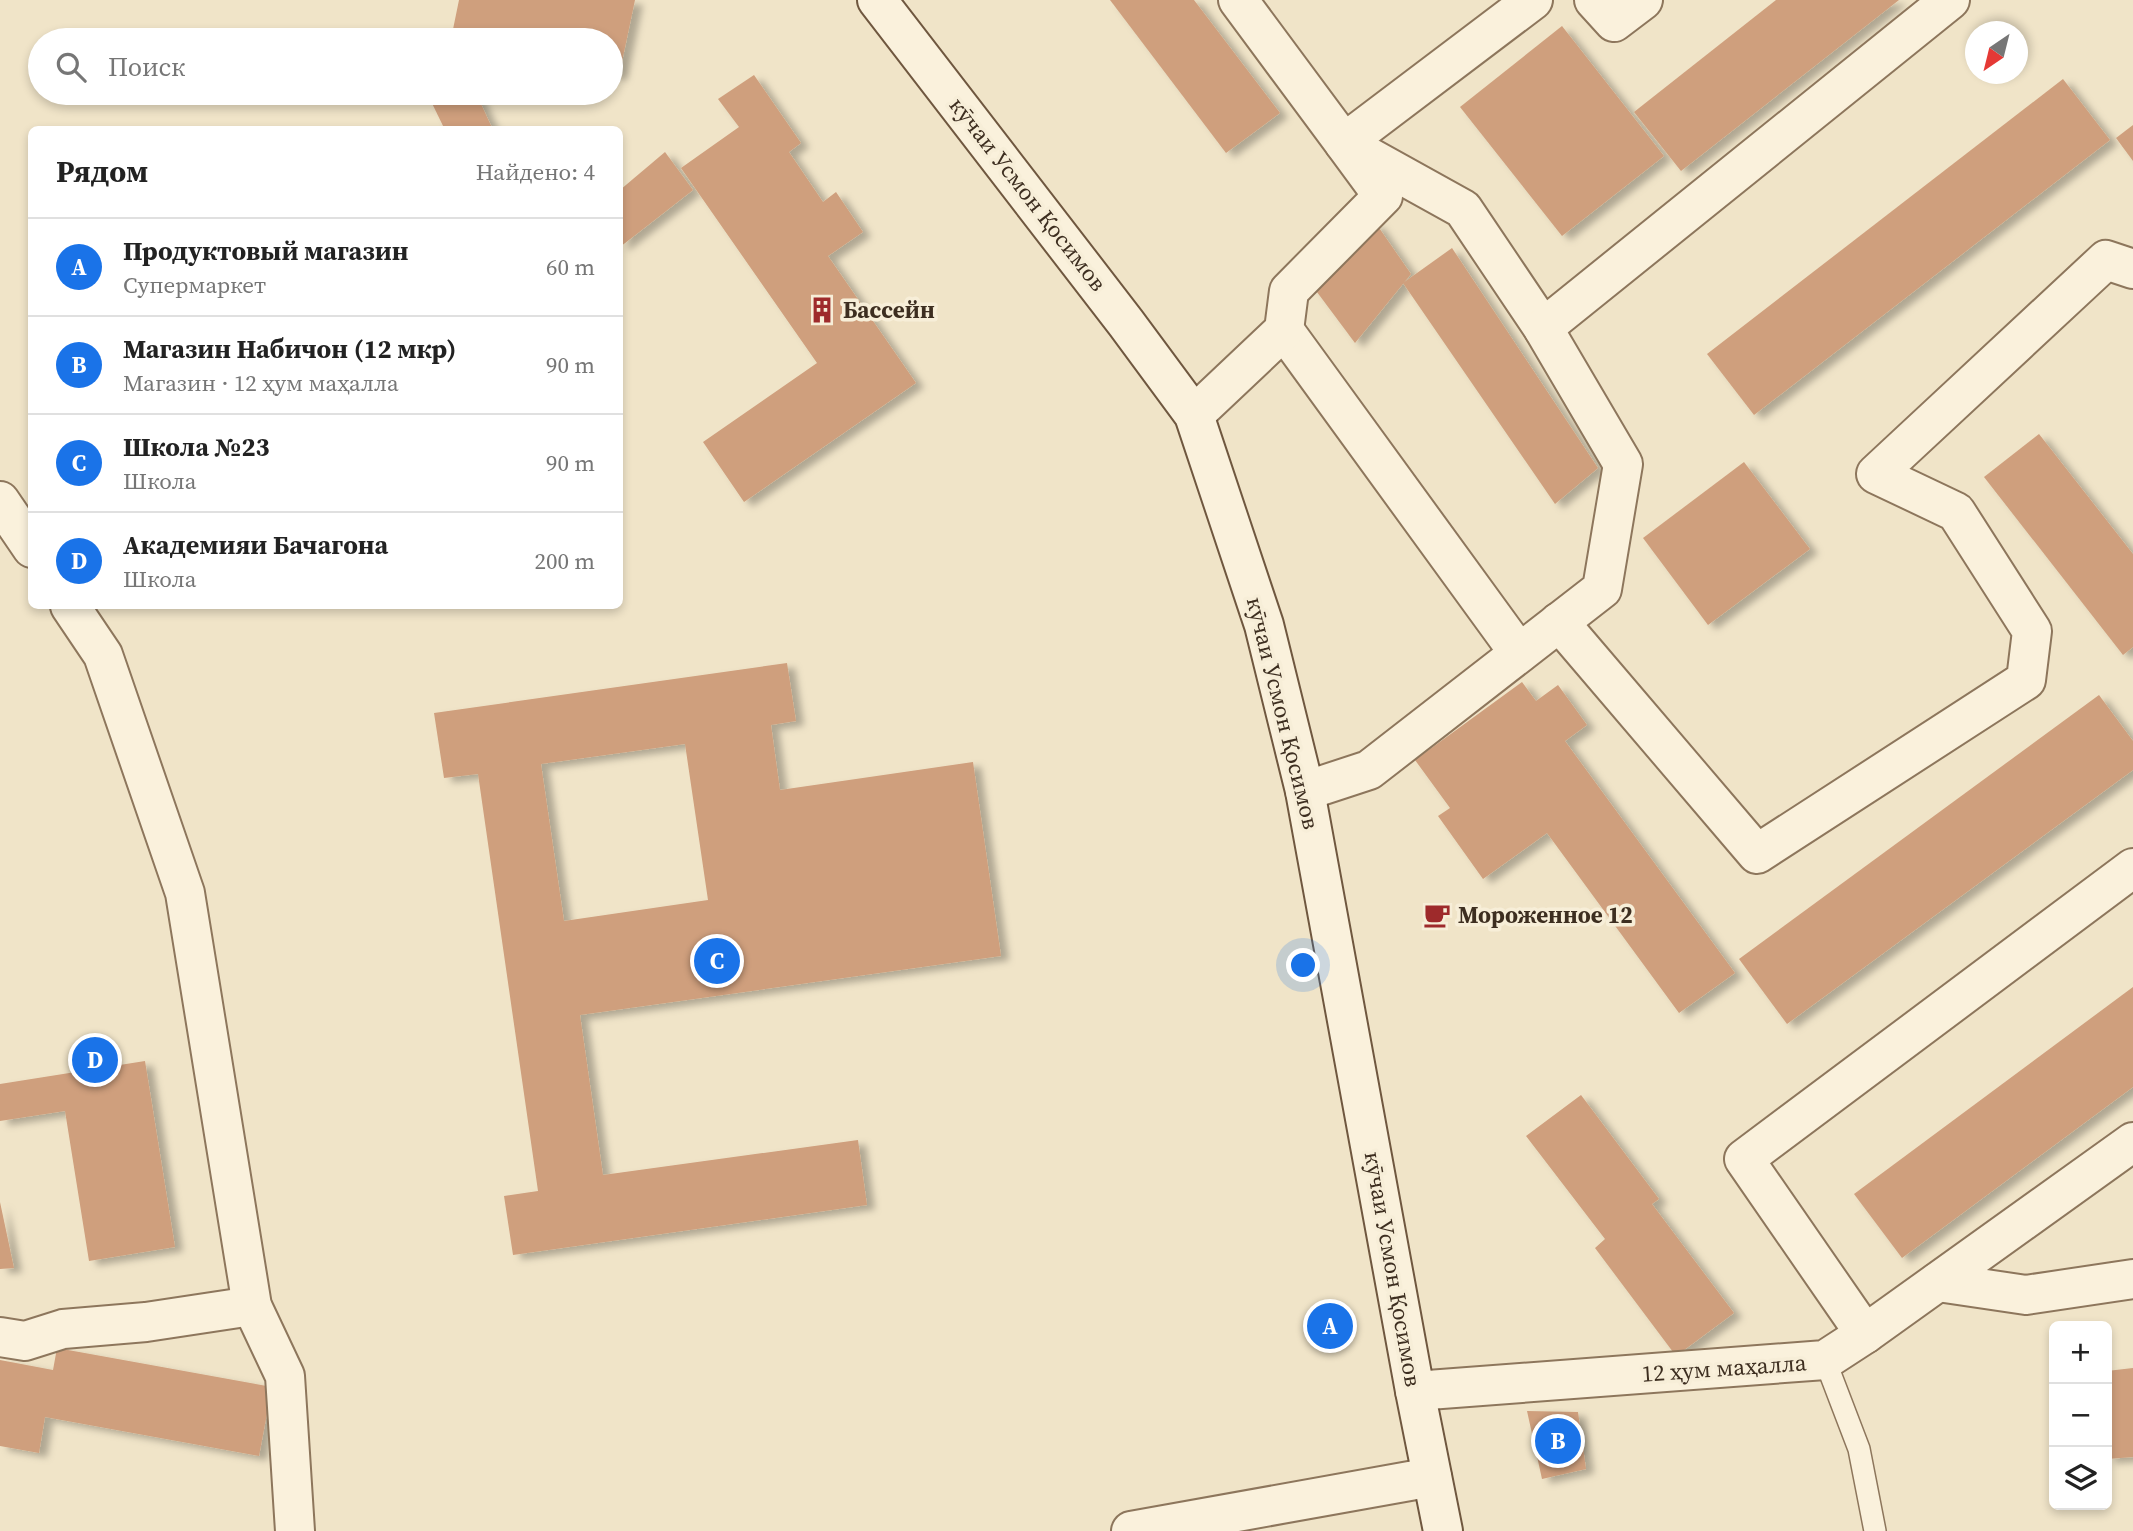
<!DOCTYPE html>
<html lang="ru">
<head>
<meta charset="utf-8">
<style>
	body { margin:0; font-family:"Source Serif 4",serif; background:#f6f6f6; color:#222 }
	.controls { position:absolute; right:21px; bottom:21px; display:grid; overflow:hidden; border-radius:10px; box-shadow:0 4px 10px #0003 }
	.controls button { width:63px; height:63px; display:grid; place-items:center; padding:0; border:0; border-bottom:2px solid #e0e0e0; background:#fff; color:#222; font:35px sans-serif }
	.compass { position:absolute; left:1965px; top:21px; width:63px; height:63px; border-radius:50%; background:#fff; box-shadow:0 4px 10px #0003; rotate:215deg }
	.you { position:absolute; left:1304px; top:966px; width:24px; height:24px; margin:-18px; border:5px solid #fff; border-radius:50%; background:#1a73e8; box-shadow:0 0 0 10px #1a73e833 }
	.badge { display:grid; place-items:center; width:46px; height:46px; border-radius:50%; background:#1a73e8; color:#fff; font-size:23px; font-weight:700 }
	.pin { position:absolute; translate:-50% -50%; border:4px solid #fff; box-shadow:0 2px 7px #0006 }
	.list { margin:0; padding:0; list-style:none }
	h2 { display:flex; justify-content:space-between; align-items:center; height:91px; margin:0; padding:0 28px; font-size:30px }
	h2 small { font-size:23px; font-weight:400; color:#767676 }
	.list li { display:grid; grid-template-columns:46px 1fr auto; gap:21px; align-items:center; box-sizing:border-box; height:98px; padding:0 28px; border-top:2px solid #e0e0e0 }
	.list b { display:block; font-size:26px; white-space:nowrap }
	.list p { margin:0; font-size:23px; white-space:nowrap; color:#767676 }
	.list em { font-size:23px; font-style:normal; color:#767676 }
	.icon { flex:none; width:38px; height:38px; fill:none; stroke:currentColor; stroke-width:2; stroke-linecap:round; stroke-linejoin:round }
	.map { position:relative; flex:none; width:2133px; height:1531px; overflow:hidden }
	.search { position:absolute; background:#fff; box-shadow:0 4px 10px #0003; left:28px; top:28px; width:595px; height:77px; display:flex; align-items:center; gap:18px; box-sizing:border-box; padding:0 24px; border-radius:38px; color:#767676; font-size:26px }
	.panel { position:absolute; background:#fff; box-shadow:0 4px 10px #0003; left:28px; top:126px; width:595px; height:483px; border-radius:10px }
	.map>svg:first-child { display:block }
</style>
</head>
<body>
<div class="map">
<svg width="2133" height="1531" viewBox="0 0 2133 1531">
	<defs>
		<filter id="shadow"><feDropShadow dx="8" dy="4.5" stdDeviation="3.5" flood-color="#0004"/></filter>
	</defs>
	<rect width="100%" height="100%" fill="#f0e4c8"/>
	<g fill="#cf9f7d" fill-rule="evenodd" filter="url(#shadow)">
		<polygon points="459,0 635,0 619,76 611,74 611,40 451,39"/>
		<polygon points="1110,0 1194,0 1280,113 1226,153"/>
		<polygon points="1776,0 1899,0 1681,171 1634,112"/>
		<polygon points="1562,26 1664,156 1562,236 1460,107"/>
		<polygon points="754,75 801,143 789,152 823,202 836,192 863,232 828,256 916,383 744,502 703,442 817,363 681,168 739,127 718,99"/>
		<polygon points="2063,79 2110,140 1754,415 1707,354"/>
		<polygon points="427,93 476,93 493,130 445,130"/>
		<polygon points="2133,125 2133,161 2116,138"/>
		<polygon points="665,152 693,190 620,247 620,190"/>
		<polygon points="1375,222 1411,274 1355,343 1308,280"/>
		<polygon points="1452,248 1598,468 1555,504 1403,283"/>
		<polygon points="2039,434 2133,554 2133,647 2123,655 1984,477"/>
		<polygon points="1744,462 1810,549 1708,625 1643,538"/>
		<path d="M787,663L796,721L771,725L780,790L973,762L1001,956L580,1015L603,1175L858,1140L867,1205L513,1255L504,1196L538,1191L478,774L444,778L434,713ZM685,744L708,900L564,921L541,764Z"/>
		<polygon points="1522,682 1536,701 1558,685 1587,725 1565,741 1735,973 1679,1013 1547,833 1483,879 1438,816 1450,808 1415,760"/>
		<polygon points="2099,695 2133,741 2133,770 1787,1024 1739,959"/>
		<polygon points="2133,987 2133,1087 1902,1258 1854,1194"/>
		<polygon points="145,1061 175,1247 89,1261 65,1111 0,1121 0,1084"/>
		<polygon points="1581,1095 1659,1199 1652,1204 1734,1313 1676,1356 1595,1248 1605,1239 1526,1136"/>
		<polygon points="0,1202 14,1268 0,1269"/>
		<polygon points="57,1348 272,1387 259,1456 45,1417 39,1453 0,1446 0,1360 53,1370"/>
		<polygon points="2133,1368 2133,1457 2107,1459 2107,1371"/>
		<polygon points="1527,1411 1578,1412 1586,1469 1542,1479"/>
	</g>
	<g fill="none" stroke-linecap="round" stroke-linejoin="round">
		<g stroke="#8d765c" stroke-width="24">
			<polyline id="lane" points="1825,1360 1859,1449 1875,1531"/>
		</g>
		<g stroke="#8d765c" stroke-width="42">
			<g id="street">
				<polyline points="1238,0 1344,143 1463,209 1543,328 1623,464 1602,589 1369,770 1305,791"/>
				<polyline points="1594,0 1614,22 1643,0"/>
				<polyline points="1543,328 1950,0"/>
				<polyline points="1284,330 1519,653"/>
				<polyline points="1194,415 1284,330 1289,291 1383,196 1344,143 1533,0"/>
				<polyline points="0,501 32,548"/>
				<polyline points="70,606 103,655 185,893 252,1306 285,1376 295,1531"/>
				<polyline points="1559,622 1757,854 2026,680 2032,631 1956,512 1876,474 2106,260 2133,269"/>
				<polyline points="1938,1282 2026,1295 2133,1279"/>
				<polyline points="1865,1334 1744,1159 2133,868"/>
				<polyline points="0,1337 25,1341 63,1329 146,1322 252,1306"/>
				<polyline points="1415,1391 1825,1360 1865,1334 2133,1142"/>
				<polyline points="1131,1531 1432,1477"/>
			</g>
		</g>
		<g stroke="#6f573f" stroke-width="42">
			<polyline id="secondary" points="877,0 1126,323 1194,415 1264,625 1305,791 1415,1391 1443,1531"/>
		</g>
		<use href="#lane" stroke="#faf1dc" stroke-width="21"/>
		<use href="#street" stroke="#faf1dc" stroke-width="38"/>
		<use href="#secondary" stroke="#faf1dc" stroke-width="38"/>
	</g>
	<defs>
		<g id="building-bare" transform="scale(2.1)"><path d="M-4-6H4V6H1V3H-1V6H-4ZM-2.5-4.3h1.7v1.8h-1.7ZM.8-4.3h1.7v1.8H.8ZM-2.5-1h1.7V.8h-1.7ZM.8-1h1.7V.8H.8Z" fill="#9e2a2b" stroke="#f7eed8" stroke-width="2.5" paint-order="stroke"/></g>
		<g id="cafe-bare" transform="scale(2.1)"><path d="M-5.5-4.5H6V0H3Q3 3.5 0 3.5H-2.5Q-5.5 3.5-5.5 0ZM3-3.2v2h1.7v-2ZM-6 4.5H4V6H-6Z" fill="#9e2a2b" stroke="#f7eed8" stroke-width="2.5" paint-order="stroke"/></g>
	</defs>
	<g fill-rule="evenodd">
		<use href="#building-bare" x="822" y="310"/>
		<use href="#cafe-bare" x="1437" y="915"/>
	</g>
	<g text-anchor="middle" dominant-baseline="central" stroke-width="7" stroke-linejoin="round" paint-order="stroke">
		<g font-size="23" fill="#3d2e20" stroke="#f7eed8">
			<text transform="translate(1028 194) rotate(52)">кӯчаи Усмон Қосимов</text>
			<text transform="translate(1283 713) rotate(76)">кӯчаи Усмон Қосимов</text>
			<text transform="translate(1393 1269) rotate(80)">кӯчаи Усмон Қосимов</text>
			<text transform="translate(1724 1368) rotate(-4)">12 ҳум маҳалла</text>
		</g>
		<g font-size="23" font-weight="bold" fill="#3d2e20" stroke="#f7eed8" text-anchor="start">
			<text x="843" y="310">Бассейн</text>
			<text x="1458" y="915">Мороженное 12</text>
		</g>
	</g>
</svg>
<div class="controls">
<button>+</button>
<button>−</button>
<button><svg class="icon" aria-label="layers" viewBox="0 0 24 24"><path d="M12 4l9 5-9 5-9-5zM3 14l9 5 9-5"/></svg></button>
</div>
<svg class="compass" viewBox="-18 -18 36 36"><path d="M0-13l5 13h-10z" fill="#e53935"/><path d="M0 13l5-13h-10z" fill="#767676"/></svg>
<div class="you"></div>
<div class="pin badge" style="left:1330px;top:1326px">A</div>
<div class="pin badge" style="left:1558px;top:1441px">B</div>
<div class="pin badge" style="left:717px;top:961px">C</div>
<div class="pin badge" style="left:95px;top:1060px">D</div>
<div class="search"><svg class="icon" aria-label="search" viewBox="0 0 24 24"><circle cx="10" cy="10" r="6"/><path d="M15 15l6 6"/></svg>Поиск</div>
<section class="panel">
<h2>Рядом<small>Найдено: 4</small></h2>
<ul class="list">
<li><span class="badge">A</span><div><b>Продуктовый магазин</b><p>Супермаркет</p></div><em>60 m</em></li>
<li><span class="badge">B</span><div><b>Магазин Набичон (12 мкр)</b><p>Магазин · 12 ҳум маҳалла</p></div><em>90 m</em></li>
<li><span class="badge">C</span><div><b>Школа №23</b><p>Школа</p></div><em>90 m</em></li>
<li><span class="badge">D</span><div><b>Академияи Бачагона</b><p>Школа</p></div><em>200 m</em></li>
</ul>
</section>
</div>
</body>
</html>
